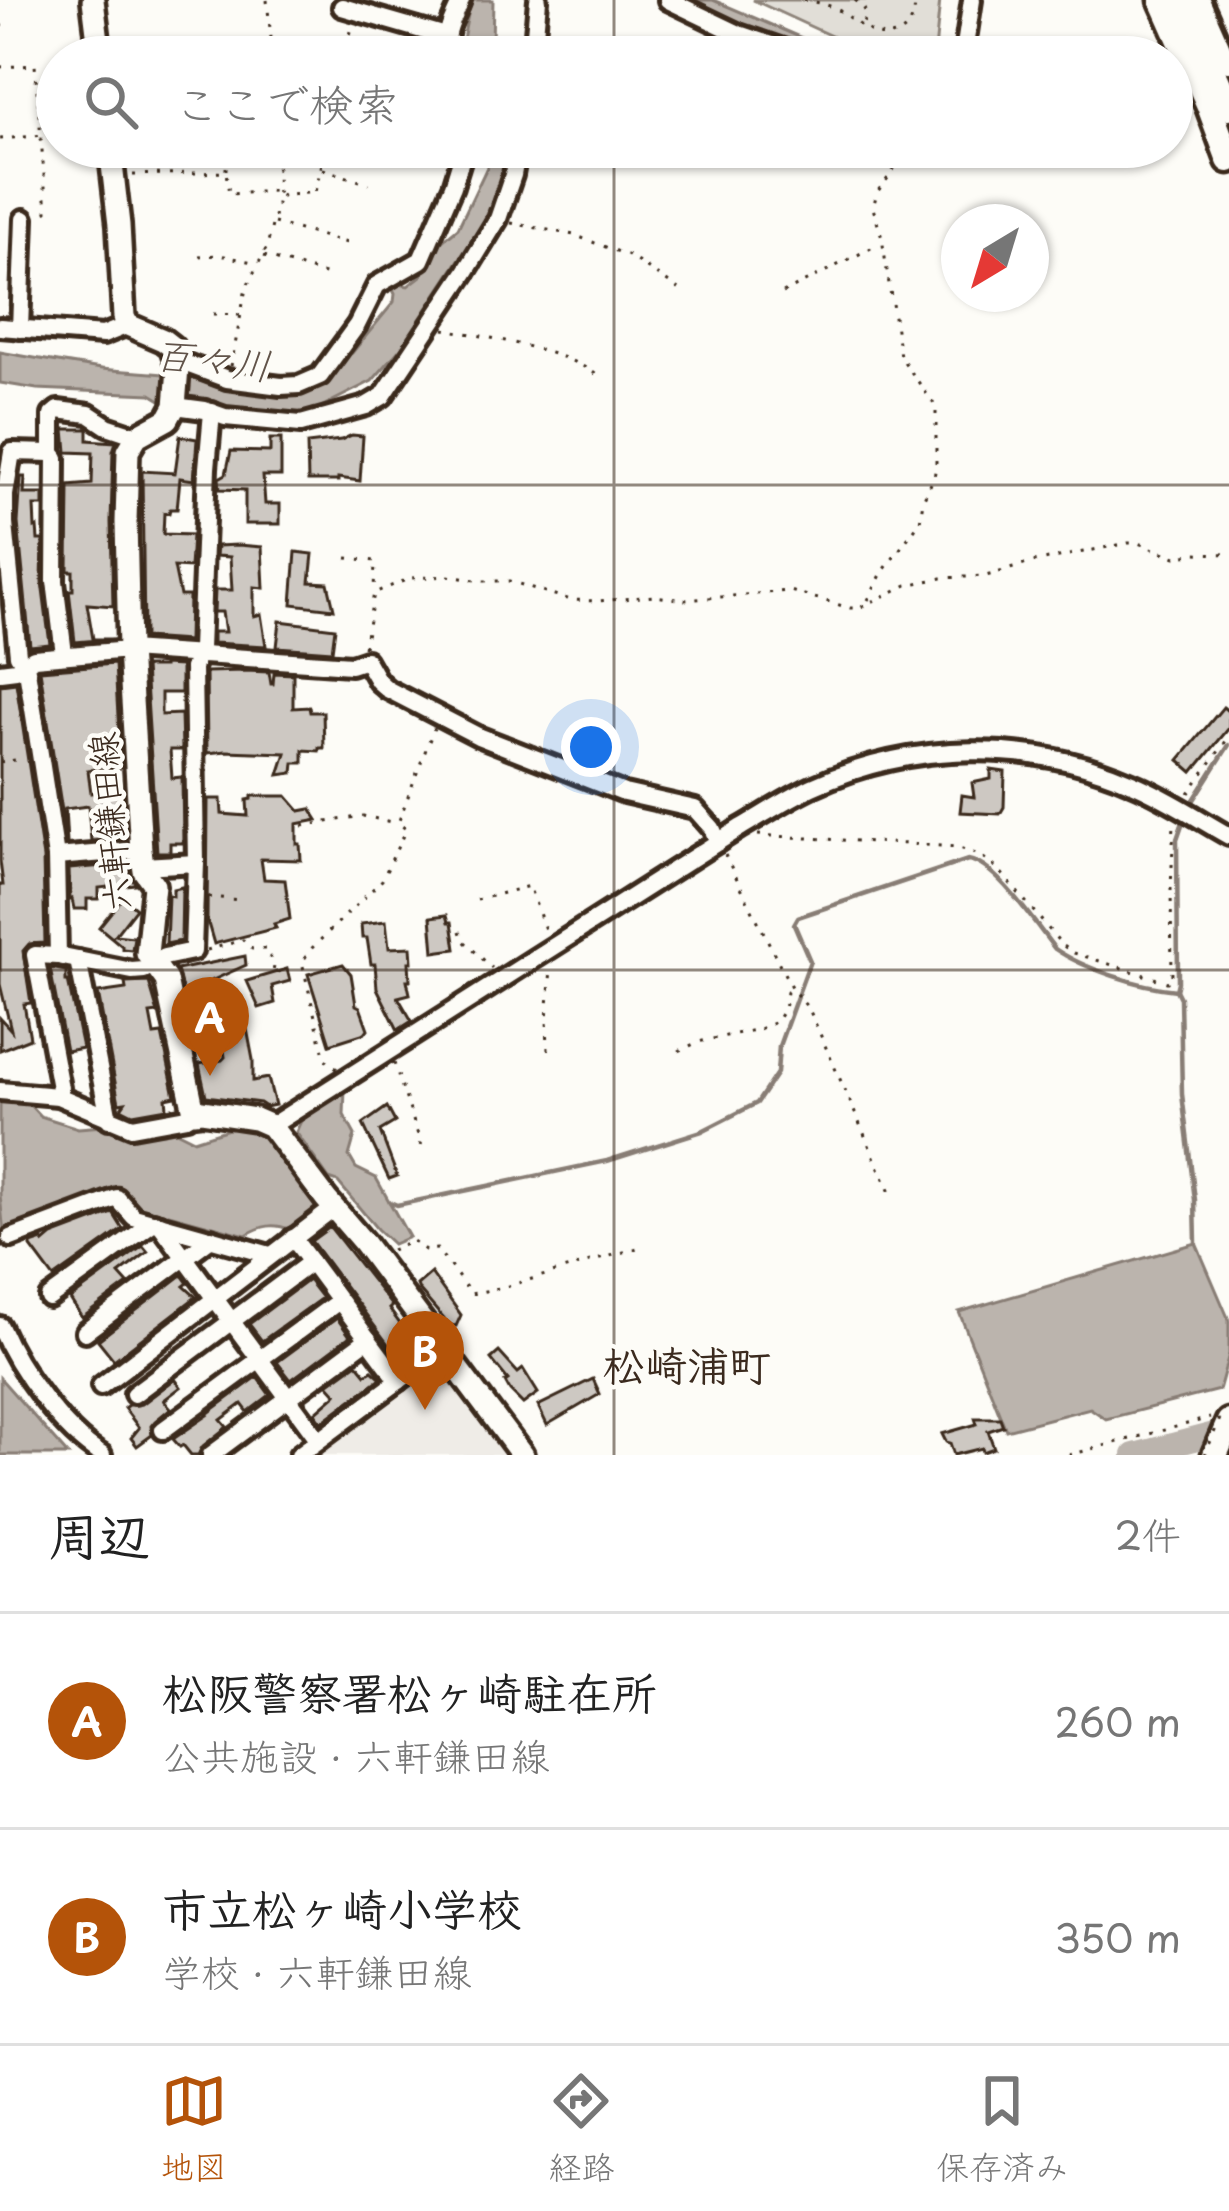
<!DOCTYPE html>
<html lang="ja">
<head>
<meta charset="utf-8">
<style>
	body { margin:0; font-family:"Playpen Sans","Klee One",sans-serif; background:#f6f6f6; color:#222 }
	.compass { position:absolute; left:941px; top:204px; width:108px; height:108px; border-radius:50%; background:#fff; box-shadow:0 3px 9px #0004; rotate:218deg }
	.you { position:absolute; left:591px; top:747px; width:42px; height:42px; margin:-30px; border:9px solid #fff; border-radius:50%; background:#1a73e8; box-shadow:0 0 0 18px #1a73e833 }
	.badge { display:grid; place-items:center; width:78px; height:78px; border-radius:50%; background:#b45309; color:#fff; font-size:39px; font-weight:700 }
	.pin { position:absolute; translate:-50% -99px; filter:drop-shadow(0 3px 6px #0008) }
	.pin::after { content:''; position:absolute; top:63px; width:42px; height:36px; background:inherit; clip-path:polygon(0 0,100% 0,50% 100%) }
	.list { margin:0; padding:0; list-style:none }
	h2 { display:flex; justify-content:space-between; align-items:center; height:156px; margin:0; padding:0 48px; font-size:51px }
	h2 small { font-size:39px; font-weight:400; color:#767676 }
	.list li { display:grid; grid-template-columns:78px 1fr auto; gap:36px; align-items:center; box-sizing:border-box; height:216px; padding:0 48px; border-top:3px solid #e0e0e0 }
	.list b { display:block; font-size:45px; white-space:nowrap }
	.list p { margin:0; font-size:39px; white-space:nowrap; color:#767676 }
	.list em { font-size:39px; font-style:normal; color:#767676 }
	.icon { flex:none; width:66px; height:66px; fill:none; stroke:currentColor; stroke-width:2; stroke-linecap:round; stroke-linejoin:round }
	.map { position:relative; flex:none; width:1229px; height:1455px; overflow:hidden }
	.search { position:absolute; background:#fff; box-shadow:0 3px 9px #0004; left:36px; right:36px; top:36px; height:132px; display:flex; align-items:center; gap:30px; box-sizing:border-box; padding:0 42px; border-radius:66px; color:#767676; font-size:45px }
	.sheet { height:588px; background:#fff }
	nav { display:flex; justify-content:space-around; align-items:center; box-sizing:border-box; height:168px; border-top:3px solid #e0e0e0; background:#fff; font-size:33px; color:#767676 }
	nav a { display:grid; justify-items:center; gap:6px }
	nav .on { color:#b45309 }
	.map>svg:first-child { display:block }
</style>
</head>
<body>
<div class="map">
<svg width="1229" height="1455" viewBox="0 0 1229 1455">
	<rect width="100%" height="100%" fill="#fdfcf7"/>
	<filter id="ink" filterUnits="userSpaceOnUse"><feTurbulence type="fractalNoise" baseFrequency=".00833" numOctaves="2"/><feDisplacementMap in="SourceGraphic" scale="24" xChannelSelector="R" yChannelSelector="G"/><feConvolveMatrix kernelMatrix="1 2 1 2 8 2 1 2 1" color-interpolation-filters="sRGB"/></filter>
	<g filter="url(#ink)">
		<polygon fill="#efece7" points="434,1364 445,1365 513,1455 309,1455"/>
		<polygon fill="#e1ded7" stroke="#8e847a" stroke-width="3" points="753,0 940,0 935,51 927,57 877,57"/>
		<g fill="#bbb4ad" stroke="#887d74" stroke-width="3">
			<path d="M471,0H493L492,44L503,57C480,57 475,60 463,39Z"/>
			<path d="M685,0H713L846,57C799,57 729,21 685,0Z"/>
			<path d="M492,147H509L501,180L483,223L401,348L372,381L301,417L161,400L151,394L37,389L0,383V352C34,358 68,364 102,369C136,373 171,372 205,379C234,386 265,398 297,392C319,387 334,370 348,353H352L394,302L395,294L392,288L399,284L408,286L421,276L441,242L458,228L488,165Z"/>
			<polygon points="345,1090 344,1115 355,1135 349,1156 356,1168 376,1178 409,1237 393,1244 377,1229 338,1182 329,1179 296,1132 301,1121"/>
			<path d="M8,1100L27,1102L40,1116L78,1128L104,1126L130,1137L176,1131L194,1140L232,1128L258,1131L318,1209L291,1230C274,1223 262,1225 246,1235L169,1214L167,1219L139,1210L116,1189L4,1234L0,1195V1103Z"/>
			<polygon points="1196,1243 1229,1320 1229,1354 1219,1390 1106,1419 1090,1408 1006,1430 959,1312"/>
			<polygon points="0,1378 68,1455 0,1455"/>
		</g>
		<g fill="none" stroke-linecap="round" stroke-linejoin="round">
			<g stroke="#887d74" stroke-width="4.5">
				<polyline points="1190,806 1229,745"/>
				<polyline points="1185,816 1177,839 1178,982 1176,990 1180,998 1182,1094 1195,1200 1196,1243"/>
				<path d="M390,1202L397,1205L607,1161L702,1131L757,1103L777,1073L779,1046L810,961L794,924L798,917L968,860C997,864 1036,926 1055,949C1084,969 1141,987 1176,990"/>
			</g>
			<polyline stroke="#bbb4ad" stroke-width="24" points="1134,1455 1229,1430"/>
		</g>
		<g fill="#cdc8c2" stroke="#3b2a1e" stroke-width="3">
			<polygon points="65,429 88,429 88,440 116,442 113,451 111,522 113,606 87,604 93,639 110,639 75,642 69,590 73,590 73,571 68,571 69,486 92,484 93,453 67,452"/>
			<polygon points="352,435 363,436 360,481 338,478 338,481 308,481 307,444 341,440"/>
			<polygon points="180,436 197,439 194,480 180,478 177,509 170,509 169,513 164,513 163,534 192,535 190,568 174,567 180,596 189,596 188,641 144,638 142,471 175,473"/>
			<polygon points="270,439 281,439 281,476 263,476 265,504 280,504 280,524 245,524 245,490 220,489 219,478 226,474 231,451 270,452"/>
			<polygon points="21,477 25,477 24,494 43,494 43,506 34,506 35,528 37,527 38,540 43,540 42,582 50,644 30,646 18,523"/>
			<polygon points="238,545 262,547 264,588 254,587 254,616 261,614 266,646 213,643 213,632 225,632 222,612 214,612 215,590 232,590 230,557 216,556 217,546"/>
			<polygon points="296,552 313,554 310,582 328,583 334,609 292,604"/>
			<polygon points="280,621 335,628 332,651 277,647"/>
			<polygon points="115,664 121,768 88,770 91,793 95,792 96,796 118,793 123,797 125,838 91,841 88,806 65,809 67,843 40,670"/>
			<polygon points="163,665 181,666 181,693 161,693 161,715 181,714 182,750 170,750 172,778 182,777 183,843 170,843 170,852 157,852 145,667 163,667"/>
			<polygon points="245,671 269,672 271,684 273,684 274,673 293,674 293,708 309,707 310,712 323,712 324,748 319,748 319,751 303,750 303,763 294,763 293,773 279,775 286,753 226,751 207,753 206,672"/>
			<polygon points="16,683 43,858 45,943 29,944 23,951 31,1003 24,1004 30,1038 0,1050 0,1018 11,1030 0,984 0,885 3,885 0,861 0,685"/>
			<polygon points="1223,707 1229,712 1229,728 1193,772 1179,760"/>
			<polygon points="991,770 1005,772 1004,807 1000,814 960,812 962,795 974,797 972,783 991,779"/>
			<polygon points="252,796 287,796 300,811 311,809 318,820 297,824 297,844 300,844 301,860 261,859 264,879 285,880 290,919 274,924 276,928 214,944 207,920 208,799 221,799 222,814 248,816 247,800 252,799"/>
			<polygon points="128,864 135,884 99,888 99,899 87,899 87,909 74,909 72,899 70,900 69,869"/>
			<polygon points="182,887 181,941 166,944 168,895 173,896 173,889"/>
			<polygon points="123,897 136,908 115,935 134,937 132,950 122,949 122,946 99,927"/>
			<polygon points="447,915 449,922 452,922 456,949 434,952 431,917"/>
			<polygon points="386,921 389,948 411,947 412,962 409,962 410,980 407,980 410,994 398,997 412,1021 398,1030 377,988 375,964 371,964 367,938 362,938 361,924"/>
			<polygon points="245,956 246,965 211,981 215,990 229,986 233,1016 244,1013 253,1060 253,1081 268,1078 275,1105 266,1107 260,1103 206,1096 199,1064 222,1060 225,1057 221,1030 193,1035 177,970"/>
			<polygon points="343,964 351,974 356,1005 360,1007 368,1029 365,1033 330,1044 308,974"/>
			<polygon points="50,968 66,971 66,981 68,981 82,1048 66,1051"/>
			<polygon points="287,969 290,981 272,986 275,1003 259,1008 247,981"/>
			<polygon points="149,982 158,1013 150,1014 154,1035 162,1034 175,1096 166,1098 167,1108 133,1114 121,1108 125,1102 119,1103 98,993 126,989 125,983"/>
			<polygon points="387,1107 395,1122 380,1131 397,1176 389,1179 363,1124"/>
			<polygon points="113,1213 123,1229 54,1278 31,1247 31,1244 43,1240 44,1243 52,1236"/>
			<polygon points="330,1227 392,1306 389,1309 403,1328 406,1325 423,1347 402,1363 311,1241"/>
			<polygon points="143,1246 148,1252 119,1274 128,1284 82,1318 70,1299"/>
			<polygon points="431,1273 461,1315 456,1326 449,1325 419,1290 417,1285"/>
			<polygon points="182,1275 188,1283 184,1286 196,1297 114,1360 98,1340"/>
			<polygon points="308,1280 322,1298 262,1341 249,1324"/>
			<polygon points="337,1318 350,1336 291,1380 277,1362"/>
			<polygon points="499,1352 518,1373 523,1369 538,1393 523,1404 510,1391 505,1382 508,1380 491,1359"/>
			<polygon points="357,1363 366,1374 372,1370 381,1378 322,1422 315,1413 337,1394 328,1384"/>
			<polygon points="257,1377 270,1395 248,1412 242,1404 221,1420 227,1427 203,1446 198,1455 191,1455 183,1445 180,1447 173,1439 208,1415 207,1414"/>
			<polygon points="175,1379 181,1387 164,1400 171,1408 155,1421 151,1426 152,1435 137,1446 131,1438 139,1428 124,1408 128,1405 142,1404"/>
			<polygon points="593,1379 600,1394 547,1425 538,1406"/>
			<polygon points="975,1418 1000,1418 1003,1426 988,1431 994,1448 983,1452 982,1448 954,1455 950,1443 946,1442 942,1434 977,1424"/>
		</g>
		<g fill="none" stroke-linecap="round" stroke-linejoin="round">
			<g stroke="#3b2a1e" stroke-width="26">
				<g id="minor">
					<polyline points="668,0 739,34 806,57"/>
					<polyline points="1201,0 1229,64"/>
					<polyline points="342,7 446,37"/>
					<path d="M457,57C437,39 454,21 461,0"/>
					<polyline points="533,57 538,0"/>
					<polyline points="959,57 965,46 972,0"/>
					<polyline points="0,327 103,335 128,325"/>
					<polyline points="20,329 24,219"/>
					<polyline points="176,360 227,379 281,386 299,385 320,376 357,325 377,285 421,260 453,186 465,147"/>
					<polyline points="175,406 205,410 225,417 301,424 366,406 383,396 465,273 498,219 513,175 518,147"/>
					<polyline points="137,436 107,426 89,414 58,410 52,415 52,453 12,452 5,495 5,524 18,655 27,670 56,857 58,956 132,971 144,970 164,957 193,951 196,863 193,668 200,649 207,468 212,412"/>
					<polyline points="52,453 56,458 55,581 64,654"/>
					<polyline points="0,672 16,670 34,658 129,650 351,665 366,660 378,681 387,689 478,736 624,793 695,809 712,828 718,842"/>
					<polyline points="56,857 141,850"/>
					<polyline points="143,866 196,863"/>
					<polyline points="78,960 109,1119"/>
					<polyline points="0,1091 58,1096 132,1127 187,1117 194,1112"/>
					<polyline points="58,1096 60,1088 35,955 58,956"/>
					<path d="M271,1126L740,828C764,814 787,799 812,787C912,741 1031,739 1132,783C1166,797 1197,818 1229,836"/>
					<polyline points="160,1224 319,1440"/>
					<polyline points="11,1238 117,1198 134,1217 270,1255"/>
					<polyline points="293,1238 399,1381"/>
					<polyline points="49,1298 154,1222"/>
					<path d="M0,1326C18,1369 62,1431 102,1455"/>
					<polyline points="85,1332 211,1238"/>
					<polyline points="101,1386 335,1207"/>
					<polyline points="134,1394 311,1262"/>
					<polyline points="163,1430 339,1301"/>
					<polyline points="211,1455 368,1339"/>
					<polyline points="299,1455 431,1357 446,1352"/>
				</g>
			</g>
			<g stroke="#3b2a1e" stroke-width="30">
				<g id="major">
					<polyline points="93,0 100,57"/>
					<polyline points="110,147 119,225 124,317 128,325 163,340 172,347 178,368 175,406 168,419 137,436 128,451 126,522 129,650 141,850 144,871 154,885 147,954 166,980 194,1112 202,1111 255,1119 271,1126 326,1199 363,1242 522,1455"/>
				</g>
			</g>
			<g stroke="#3b2a1e" stroke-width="33">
				<g id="highway">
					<polyline points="1162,0 1209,106 1229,160"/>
					<polyline points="1182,0 1229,107"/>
					<polyline points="1215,1455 1229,1422"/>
				</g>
			</g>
			<g stroke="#3b2a1e" stroke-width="3" stroke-dasharray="3 9" stroke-linecap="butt">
				<polyline points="267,0 273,57"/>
				<path d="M804,0C813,2 823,3 832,7C853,15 875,46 900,33C913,26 915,13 915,0"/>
				<path d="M855,0C864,8 869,11 863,23"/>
				<polyline points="0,26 6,26"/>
				<polyline points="343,57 353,25"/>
				<polyline points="0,67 35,65 47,211 37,214"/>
				<polyline points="0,139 57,134"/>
				<polyline points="323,169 369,184"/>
				<polyline points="226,170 226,147"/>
				<polyline points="133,175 226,172 229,194 274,191 282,196 315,192 326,147"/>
				<polyline points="274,223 351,244"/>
				<polyline points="511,223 574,235 627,255 683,292"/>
				<polyline points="199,256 220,255 257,263"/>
				<polyline points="264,256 331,276"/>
				<polyline points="783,293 879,244"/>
				<polyline points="213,314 240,315"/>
				<path d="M444,329C483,336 570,351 599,377"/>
				<polyline points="231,366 246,288 267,247 278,199 276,147"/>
				<polyline points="347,558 375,561 374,591"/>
				<polyline points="868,600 882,573 920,522 923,500 934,477 936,466 936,407 900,356 882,238 873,208 877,192 892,173 904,147"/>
				<polyline points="364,647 374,593 411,578 448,576 482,581 509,581 571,600 599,601 654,596 685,600 790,591 850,608 859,608 907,585 942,578 986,576 1034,562 1128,543 1138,543 1176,557 1195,553 1229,554"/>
				<polyline points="0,762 23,759"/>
				<polyline points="1189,793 1229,737"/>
				<polyline points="303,826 363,816 396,823"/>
				<polyline points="758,835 957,847 981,856 999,870 1062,945 1074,953 1167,982 1172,980 1171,888 1174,823"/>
				<polyline points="725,855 792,989 809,1009 892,1197"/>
				<polyline points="208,897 241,900"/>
				<polyline points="477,900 529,886 547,935"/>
				<polyline points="460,931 463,940 492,968"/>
				<polyline points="207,950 243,940 252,949 266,949 274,966 272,979"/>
				<polyline points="548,1050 547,1019 551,968"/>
				<polyline points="679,1051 698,1042 759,1029 776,1022 784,1009 787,992 790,990"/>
				<polyline points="394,1063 422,1147"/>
				<polyline points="337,1069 325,1059 302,962 312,948 382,880 406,829 398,823 434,728"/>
				<polyline points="391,1250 413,1241 425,1250 437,1249 471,1294 508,1286 641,1247"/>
				<polyline points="1069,1455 1210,1418"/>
			</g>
			<use href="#minor" stroke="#fdfcf7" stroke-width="16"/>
			<use href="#major" stroke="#fdfcf7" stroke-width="21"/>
			<use href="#highway" stroke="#fdfcf7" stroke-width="24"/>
			<polyline stroke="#3b2a1e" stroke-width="3" stroke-dasharray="3 9" stroke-linecap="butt" points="1205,1455 1226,1404"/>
		</g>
	</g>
	<path fill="none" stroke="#3b2a1e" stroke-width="3" stroke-opacity="0.55" d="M614,0V57M614,147V1455M0,485H1229M0,970H1229"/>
	<g text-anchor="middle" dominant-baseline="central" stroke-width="9" stroke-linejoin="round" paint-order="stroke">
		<g font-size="36" fill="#3b2a1e" stroke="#fdfcf7">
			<text transform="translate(108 822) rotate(-95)">六軒鎌田線</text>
		</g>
		<g font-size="39" font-style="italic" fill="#615349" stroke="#fdfcf7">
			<text transform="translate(213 358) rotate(6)">百々川</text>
		</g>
		<g font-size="42" font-weight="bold" fill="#3b2a1e" stroke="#fdfcf7">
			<text x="687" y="1363">松崎浦町</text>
		</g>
	</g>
</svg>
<svg class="compass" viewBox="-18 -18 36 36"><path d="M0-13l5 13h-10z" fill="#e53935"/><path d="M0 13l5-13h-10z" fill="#767676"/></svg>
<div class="you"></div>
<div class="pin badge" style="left:210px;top:1076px">A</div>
<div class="pin badge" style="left:425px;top:1410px">B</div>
<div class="search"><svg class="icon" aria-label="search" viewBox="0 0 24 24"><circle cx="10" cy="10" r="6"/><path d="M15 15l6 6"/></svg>ここで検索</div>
</div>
<section class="sheet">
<h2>周辺<small>2件</small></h2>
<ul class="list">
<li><span class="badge">A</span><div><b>松阪警察署松ヶ崎駐在所</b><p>公共施設 · 六軒鎌田線</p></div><em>260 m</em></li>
<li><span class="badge">B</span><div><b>市立松ヶ崎小学校</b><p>学校 · 六軒鎌田線</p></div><em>350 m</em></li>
</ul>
</section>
<nav>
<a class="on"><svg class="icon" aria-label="map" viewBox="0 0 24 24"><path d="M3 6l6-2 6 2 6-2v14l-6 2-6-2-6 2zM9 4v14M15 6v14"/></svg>地図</a>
<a><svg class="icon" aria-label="directions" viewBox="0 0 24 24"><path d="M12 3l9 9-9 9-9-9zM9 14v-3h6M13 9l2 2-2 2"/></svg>経路</a>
<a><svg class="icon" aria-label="saved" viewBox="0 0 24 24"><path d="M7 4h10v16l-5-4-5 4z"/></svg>保存済み</a>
</nav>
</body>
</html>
